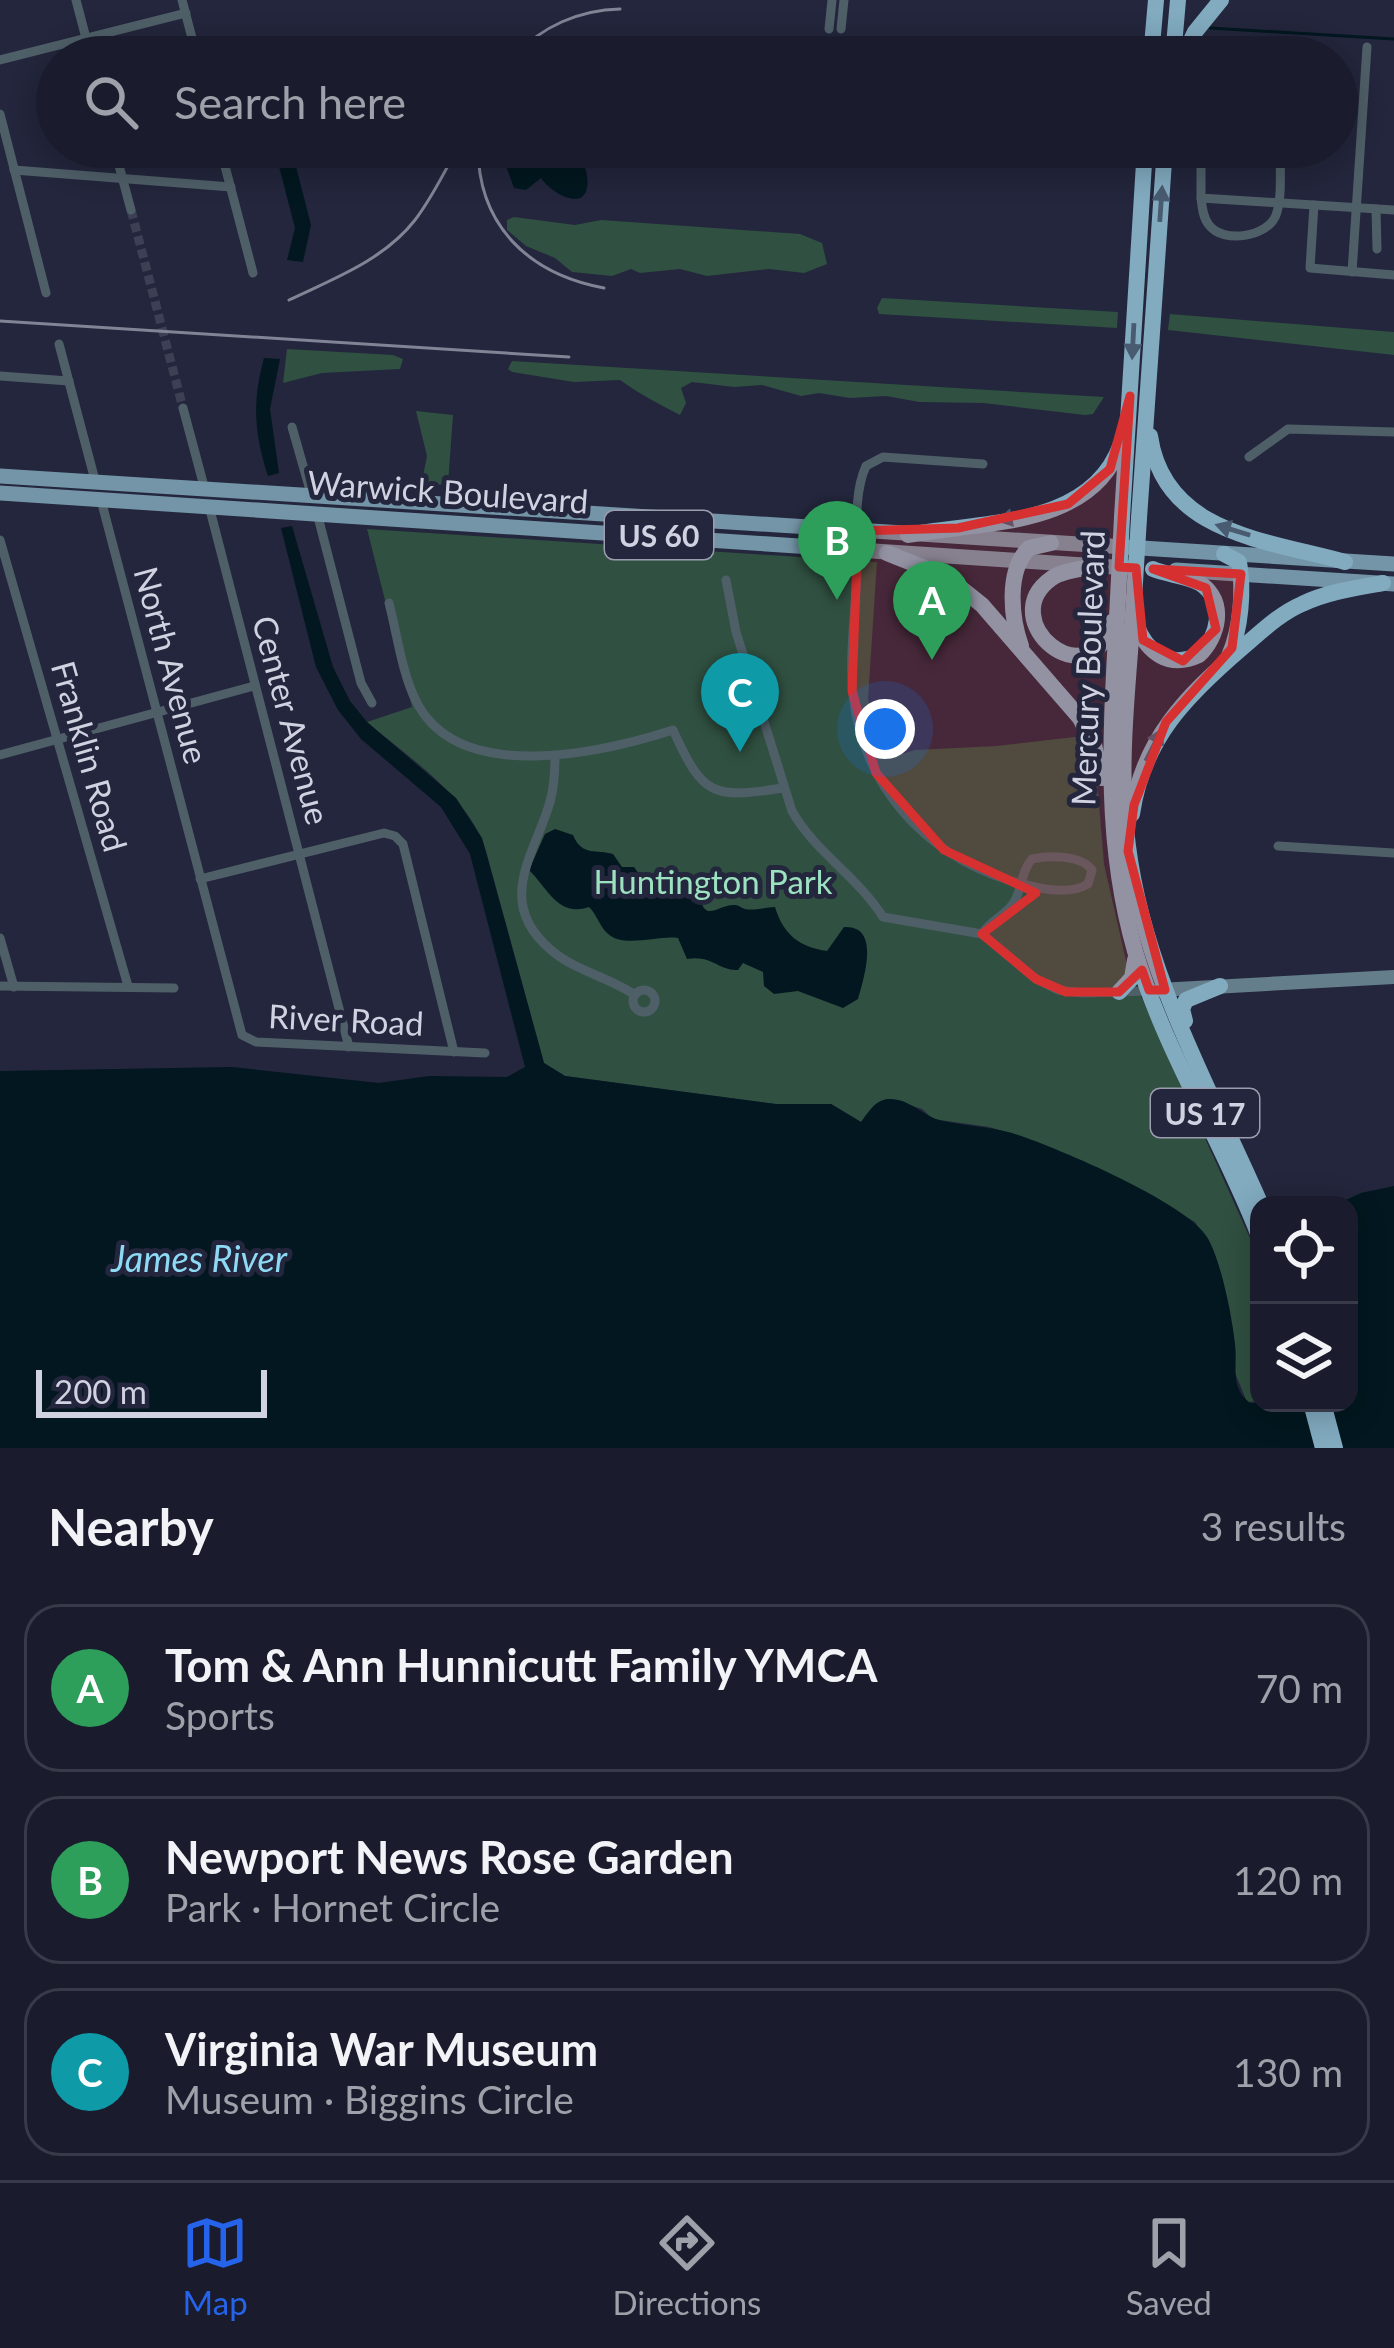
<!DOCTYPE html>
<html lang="en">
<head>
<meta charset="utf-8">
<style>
	body { margin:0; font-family:Lato,sans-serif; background:#272939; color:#f1f3f6 }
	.controls { position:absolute; right:36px; bottom:36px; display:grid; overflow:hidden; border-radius:24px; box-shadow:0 6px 30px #0003 }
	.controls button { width:108px; height:108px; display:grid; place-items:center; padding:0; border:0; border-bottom:3px solid #383a49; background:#1a1c2d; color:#f1f3f6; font:60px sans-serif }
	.scale { position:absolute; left:36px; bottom:30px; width:231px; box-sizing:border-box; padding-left:12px; border:6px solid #d0d2e1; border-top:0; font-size:33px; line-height:42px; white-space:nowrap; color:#d0d2e1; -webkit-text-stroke:9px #23263c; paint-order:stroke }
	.you { position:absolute; left:885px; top:729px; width:42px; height:42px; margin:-30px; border:9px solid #fff; border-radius:50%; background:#1a73e8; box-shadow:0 0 0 18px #1a73e833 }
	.badge { display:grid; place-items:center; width:78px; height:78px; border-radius:50%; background:#2563eb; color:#fff; font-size:39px; font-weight:700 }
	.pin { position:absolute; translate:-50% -99px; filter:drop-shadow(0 3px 6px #0008) }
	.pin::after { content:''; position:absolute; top:63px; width:42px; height:36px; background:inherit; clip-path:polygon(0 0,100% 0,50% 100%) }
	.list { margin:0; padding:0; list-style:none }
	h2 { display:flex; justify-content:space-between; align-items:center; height:156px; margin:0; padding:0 48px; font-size:51px }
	h2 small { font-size:39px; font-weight:400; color:#9fa1aa }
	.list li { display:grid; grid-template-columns:78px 1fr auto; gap:36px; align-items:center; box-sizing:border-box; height:168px; margin:0 24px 24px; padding:0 24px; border:3px solid #383a49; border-radius:36px }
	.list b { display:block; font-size:45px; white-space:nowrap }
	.list p { margin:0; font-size:39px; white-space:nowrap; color:#9fa1aa }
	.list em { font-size:39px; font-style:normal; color:#9fa1aa }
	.icon { flex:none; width:66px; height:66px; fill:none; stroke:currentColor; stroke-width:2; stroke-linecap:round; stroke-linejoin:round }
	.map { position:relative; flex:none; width:1394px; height:1448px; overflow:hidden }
	.search { position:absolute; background:#1a1c2d; box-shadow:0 6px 30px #0003; left:36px; right:36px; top:36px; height:132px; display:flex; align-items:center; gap:30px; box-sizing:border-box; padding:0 42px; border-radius:66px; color:#9fa1aa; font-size:45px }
	.sheet { height:732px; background:#1a1c2d }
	nav { display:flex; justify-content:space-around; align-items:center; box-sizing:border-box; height:168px; border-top:3px solid #383a49; background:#1a1c2d; font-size:33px; color:#9fa1aa }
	nav a { display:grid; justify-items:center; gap:6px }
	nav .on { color:#2563eb }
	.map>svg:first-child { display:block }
</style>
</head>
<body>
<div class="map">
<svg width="1394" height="1448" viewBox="0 0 1394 1448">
	<rect width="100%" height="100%" fill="#23263c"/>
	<g fill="#305041">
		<polygon points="514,217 575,225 601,220 800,234 822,243 827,264 804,273 769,269 707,276 680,269 640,273 631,269 612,276 572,272 555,258 526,246 507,230 507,220"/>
		<polygon points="882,298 1118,312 1117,328 879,314 877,308"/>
		<polygon points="1170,314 1394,332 1394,355 1168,330"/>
		<polygon points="287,349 393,355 403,359 400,369 322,373 283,383"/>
		<path d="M512,361L1104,397L1093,414L1085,415L983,403L919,402L886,396L850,398L819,393L801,396L762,385L734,387L692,382L681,388L686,403L680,415C661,405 639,394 620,380L574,382L512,372L508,369Z"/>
		<polygon points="416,411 453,415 448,484 421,486 427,456"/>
		<path d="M367,529L877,562L868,699L886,759L915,750L997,746L1083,736L1097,780L1104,864L1127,965L1259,1258V1401L1247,1402L1233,1368V1330L1212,1249L1195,1222L1139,1189L1043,1144L989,1127L933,1119L922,1109L890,1099L872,1109L861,1122L831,1104H776L565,1076L544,1063L486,851C468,795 411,760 367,722L412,707Z"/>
	</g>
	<g fill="#02171f">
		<polygon points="274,147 291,147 311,225 303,262 287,260 295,228"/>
		<path d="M506,147H577C579,157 586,166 587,176C592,215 553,196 541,178L526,190L514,188L505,163Z"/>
		<path d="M264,358L280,359L270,409L279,473L268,476C254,433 252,402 264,358Z"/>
		<path d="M292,526L333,667L350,701L367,722L456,798L482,838L544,1063L565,1076L776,1104H831L861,1122C868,1113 875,1100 888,1099C909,1098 922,1115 939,1120C963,1126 988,1126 1012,1133C1053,1146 1186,1202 1207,1237C1221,1260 1232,1316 1235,1344C1238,1366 1229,1388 1250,1403H1349V1205H1335L1361,1193L1394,1186V1448H0V1071L232,1067L379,1083L429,1076L507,1077L525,1067L470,854L441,807L361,739L338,710L316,667L281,528Z"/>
		<path d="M555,829L573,835C582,857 597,849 613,854L622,867H634L643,880L659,875L667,884L684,883L699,892C704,926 717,904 735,905C739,905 741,908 745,909C754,911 766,907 775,907C783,934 799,947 827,951L844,927C881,925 864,977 858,999L843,1008L798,991L774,994L764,986L763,972L743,963L738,970C718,971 713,955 687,959L678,938C658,935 623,949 607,933C599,925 597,915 589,907C558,917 549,890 529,870L545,834Z"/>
	</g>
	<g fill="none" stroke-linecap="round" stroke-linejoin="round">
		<polyline stroke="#02171f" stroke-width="3" points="1210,28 1394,39"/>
		<polyline stroke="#3d4055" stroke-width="9" stroke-dasharray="9 4.5" stroke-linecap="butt" points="131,210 183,408"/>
		<g stroke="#4f5f68" stroke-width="9">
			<polyline points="76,0 91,57"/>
			<polyline points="182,0 197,57"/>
			<polyline points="829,29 832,0"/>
			<polyline points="841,29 844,0"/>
			<polyline points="1286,57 1288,43"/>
			<polyline points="0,60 186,13"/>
			<polyline points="0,114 46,293"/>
			<polyline points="114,147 131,210"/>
			<polyline points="220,147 253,273"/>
			<polyline points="1201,147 1201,198 1394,210"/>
			<polyline points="14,170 231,187"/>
			<path d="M1201,198C1202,207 1203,218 1209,225C1223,244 1268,237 1276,215C1283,196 1279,168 1281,147"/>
			<polyline points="1314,205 1310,268 1394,275"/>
			<polyline points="1376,209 1377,249"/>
			<polyline points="1352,272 1367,47"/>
			<polyline points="59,344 96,484"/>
			<polyline points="0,376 69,381"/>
			<polyline points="183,408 205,490"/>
			<polyline points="292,427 312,497"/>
			<polyline points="1249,457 1288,429 1394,432"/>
			<polyline points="101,500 242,1035 256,1042 485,1053"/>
			<polyline points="209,506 349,1047"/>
			<polyline points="317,513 361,683 372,703"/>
			<polyline points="0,540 128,986"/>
			<path d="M726,580L736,632L792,811C815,852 858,877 883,917L982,934L1036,979L1058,990L1083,993L1147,991"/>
			<path d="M389,603C397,634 402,673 416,701C459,787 604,752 673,730C703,796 712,799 783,788"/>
			<polyline points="0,755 254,686"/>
			<path d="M555,755C555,771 554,787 550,802C535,854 494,902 551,950C575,971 609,977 635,995"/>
			<polyline points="1278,846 1394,853"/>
			<polyline points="200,879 384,833 395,836 403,844 454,1052"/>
			<path d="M982,934C990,920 1003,917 1012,905C1023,891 1020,872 1032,859C1050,855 1081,855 1092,870L1088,884C1067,897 1032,887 1008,880C923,853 863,785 853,695C849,655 855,615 857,575C858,542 852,496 866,466L883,457L983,464"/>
			<polyline points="0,938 14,987"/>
			<polyline points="0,986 174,988"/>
			<circle cx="644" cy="1001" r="11"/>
		</g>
		<polyline stroke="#647e8c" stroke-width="14" points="1159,990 1394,977"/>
		<g stroke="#7495a7" stroke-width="15">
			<polyline points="0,476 1394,564"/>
			<polyline points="0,493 1129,568"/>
			<polyline points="1176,570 1394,584"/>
		</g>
		<g stroke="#82abc0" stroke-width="16">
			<polyline points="1151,57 1156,0"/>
			<polyline points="1173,57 1178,0"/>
			<polyline points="1183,57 1195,32 1221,0"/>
			<path d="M1150,436C1164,534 1267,540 1345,562"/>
			<polyline points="1122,517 1145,147"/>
			<polyline points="1139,518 1165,147"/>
			<path d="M908,535C981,521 1091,529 1121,444"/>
			<polyline points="887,553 947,577 982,605 1080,718 1094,745 1102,778"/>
			<path d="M1224,554L1239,562C1244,590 1241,629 1229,656"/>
			<path d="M1097,566C1082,569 1064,570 1052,578C992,620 1090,702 1112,622"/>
			<path d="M1118,598C1112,718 1101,833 1135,951C1164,1050 1222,1140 1259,1236"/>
			<path d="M1134,598C1129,680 1117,764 1128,846C1144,974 1210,1088 1261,1205"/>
			<path d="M1136,624C1147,653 1169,669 1199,655C1218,637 1227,602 1201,584C1189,576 1167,575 1153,569"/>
			<path d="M1021,646C1011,618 1006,571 1029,548L1051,543"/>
			<path d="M1132,814C1143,739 1186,696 1242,648C1261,632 1279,614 1302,604C1327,592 1355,588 1383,583"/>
			<polyline points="1119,992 1132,978 1135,960"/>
			<polyline points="1185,1021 1182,1009 1186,1000 1220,986"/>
			<polyline points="1311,1403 1323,1448"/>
			<polyline points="1323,1403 1335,1448"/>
		</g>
		<g stroke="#828496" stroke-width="3">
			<path d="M514,57C541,26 580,10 620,9"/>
			<path d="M478,147C478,226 529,274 604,288"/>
			<path d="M289,300C333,279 384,260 415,220C432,198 445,171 458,147"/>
			<polyline points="0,321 569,357"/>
		</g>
		<g stroke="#82abc0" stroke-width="16">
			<polyline points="1118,598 1122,517"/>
			<polyline points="1134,598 1139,518"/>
		</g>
	</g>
	<defs><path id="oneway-solid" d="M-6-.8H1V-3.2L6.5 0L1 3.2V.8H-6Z" transform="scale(3)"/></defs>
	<g fill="#495b71">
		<use href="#oneway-solid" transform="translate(1161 204) rotate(-86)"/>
		<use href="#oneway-solid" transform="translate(1133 341) rotate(93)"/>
		<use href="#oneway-solid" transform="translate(1015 517) rotate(168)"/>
		<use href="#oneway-solid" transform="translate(1233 530) rotate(-163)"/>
		<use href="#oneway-solid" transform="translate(1154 745) rotate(-63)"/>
	</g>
	<path fill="#d63031" fill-opacity="0.2" stroke="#d63031" stroke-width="9" stroke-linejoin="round" d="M1130,396L1119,567L1136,568L1143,640L1183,661L1216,629L1206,588L1153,569L1241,574L1232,648L1166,722L1134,805L1128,851L1165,990H1149L1142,970L1119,992H1066L1036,979L982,934L1036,893L944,850L876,773L852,691L858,531L958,528L1068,504L1110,469Z"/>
	<g text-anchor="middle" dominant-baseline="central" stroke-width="10" stroke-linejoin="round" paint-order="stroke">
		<g fill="#23263c" stroke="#9c9eb0" stroke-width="3">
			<rect x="605" y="511" width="108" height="48" rx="9"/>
			<rect x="1151" y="1089" width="108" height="48" rx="9"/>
		</g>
		<g font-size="30" font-weight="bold" fill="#d0d2e1">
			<text x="659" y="535">US 60</text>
			<text x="1205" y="1113">US 17</text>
		</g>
		<g font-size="33" fill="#d0d2e1" stroke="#23263c">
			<text transform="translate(448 491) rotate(4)">Warwick Boulevard</text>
			<text transform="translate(172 665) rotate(75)">North Avenue</text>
			<text transform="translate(1087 668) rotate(-88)">Mercury Boulevard</text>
			<text transform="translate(292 720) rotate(75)">Center Avenue</text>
			<text transform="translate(90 756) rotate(74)">Franklin Road</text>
			<text transform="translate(346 1019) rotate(3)">River Road</text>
		</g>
		<g font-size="33" fill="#9ce2c1" stroke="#23263c">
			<text x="713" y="881">Huntington Park</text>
		</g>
		<g font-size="36" font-style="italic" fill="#8edaf5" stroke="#23263c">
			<text x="199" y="1258">James River</text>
		</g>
	</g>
</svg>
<div class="controls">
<button><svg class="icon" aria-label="locate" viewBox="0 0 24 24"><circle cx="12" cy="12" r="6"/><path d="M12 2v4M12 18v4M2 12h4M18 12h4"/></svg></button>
<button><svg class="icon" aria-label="layers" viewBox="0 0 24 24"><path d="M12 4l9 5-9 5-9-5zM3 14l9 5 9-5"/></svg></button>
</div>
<div class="scale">200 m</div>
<div class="you"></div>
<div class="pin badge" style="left:932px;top:660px;background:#2e9e5b">A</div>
<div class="pin badge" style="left:837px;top:600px;background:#2e9e5b">B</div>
<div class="pin badge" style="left:740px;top:752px;background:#0f9aa8">C</div>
<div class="search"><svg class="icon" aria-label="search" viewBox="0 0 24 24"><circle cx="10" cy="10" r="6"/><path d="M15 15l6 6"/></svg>Search here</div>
</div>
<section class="sheet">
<h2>Nearby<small>3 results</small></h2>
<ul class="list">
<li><span class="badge" style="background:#2e9e5b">A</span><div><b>Tom &amp; Ann Hunnicutt Family YMCA</b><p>Sports</p></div><em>70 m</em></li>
<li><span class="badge" style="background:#2e9e5b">B</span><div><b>Newport News Rose Garden</b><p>Park · Hornet Circle</p></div><em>120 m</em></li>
<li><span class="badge" style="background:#0f9aa8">C</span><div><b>Virginia War Museum</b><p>Museum · Biggins Circle</p></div><em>130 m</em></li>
</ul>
</section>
<nav>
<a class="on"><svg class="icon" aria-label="map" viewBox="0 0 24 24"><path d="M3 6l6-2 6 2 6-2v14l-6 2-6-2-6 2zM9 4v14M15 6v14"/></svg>Map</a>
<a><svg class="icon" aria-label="directions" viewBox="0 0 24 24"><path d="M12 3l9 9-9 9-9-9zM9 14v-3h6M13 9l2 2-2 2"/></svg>Directions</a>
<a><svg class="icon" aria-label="saved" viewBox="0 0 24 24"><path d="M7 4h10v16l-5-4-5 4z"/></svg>Saved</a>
</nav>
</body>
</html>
